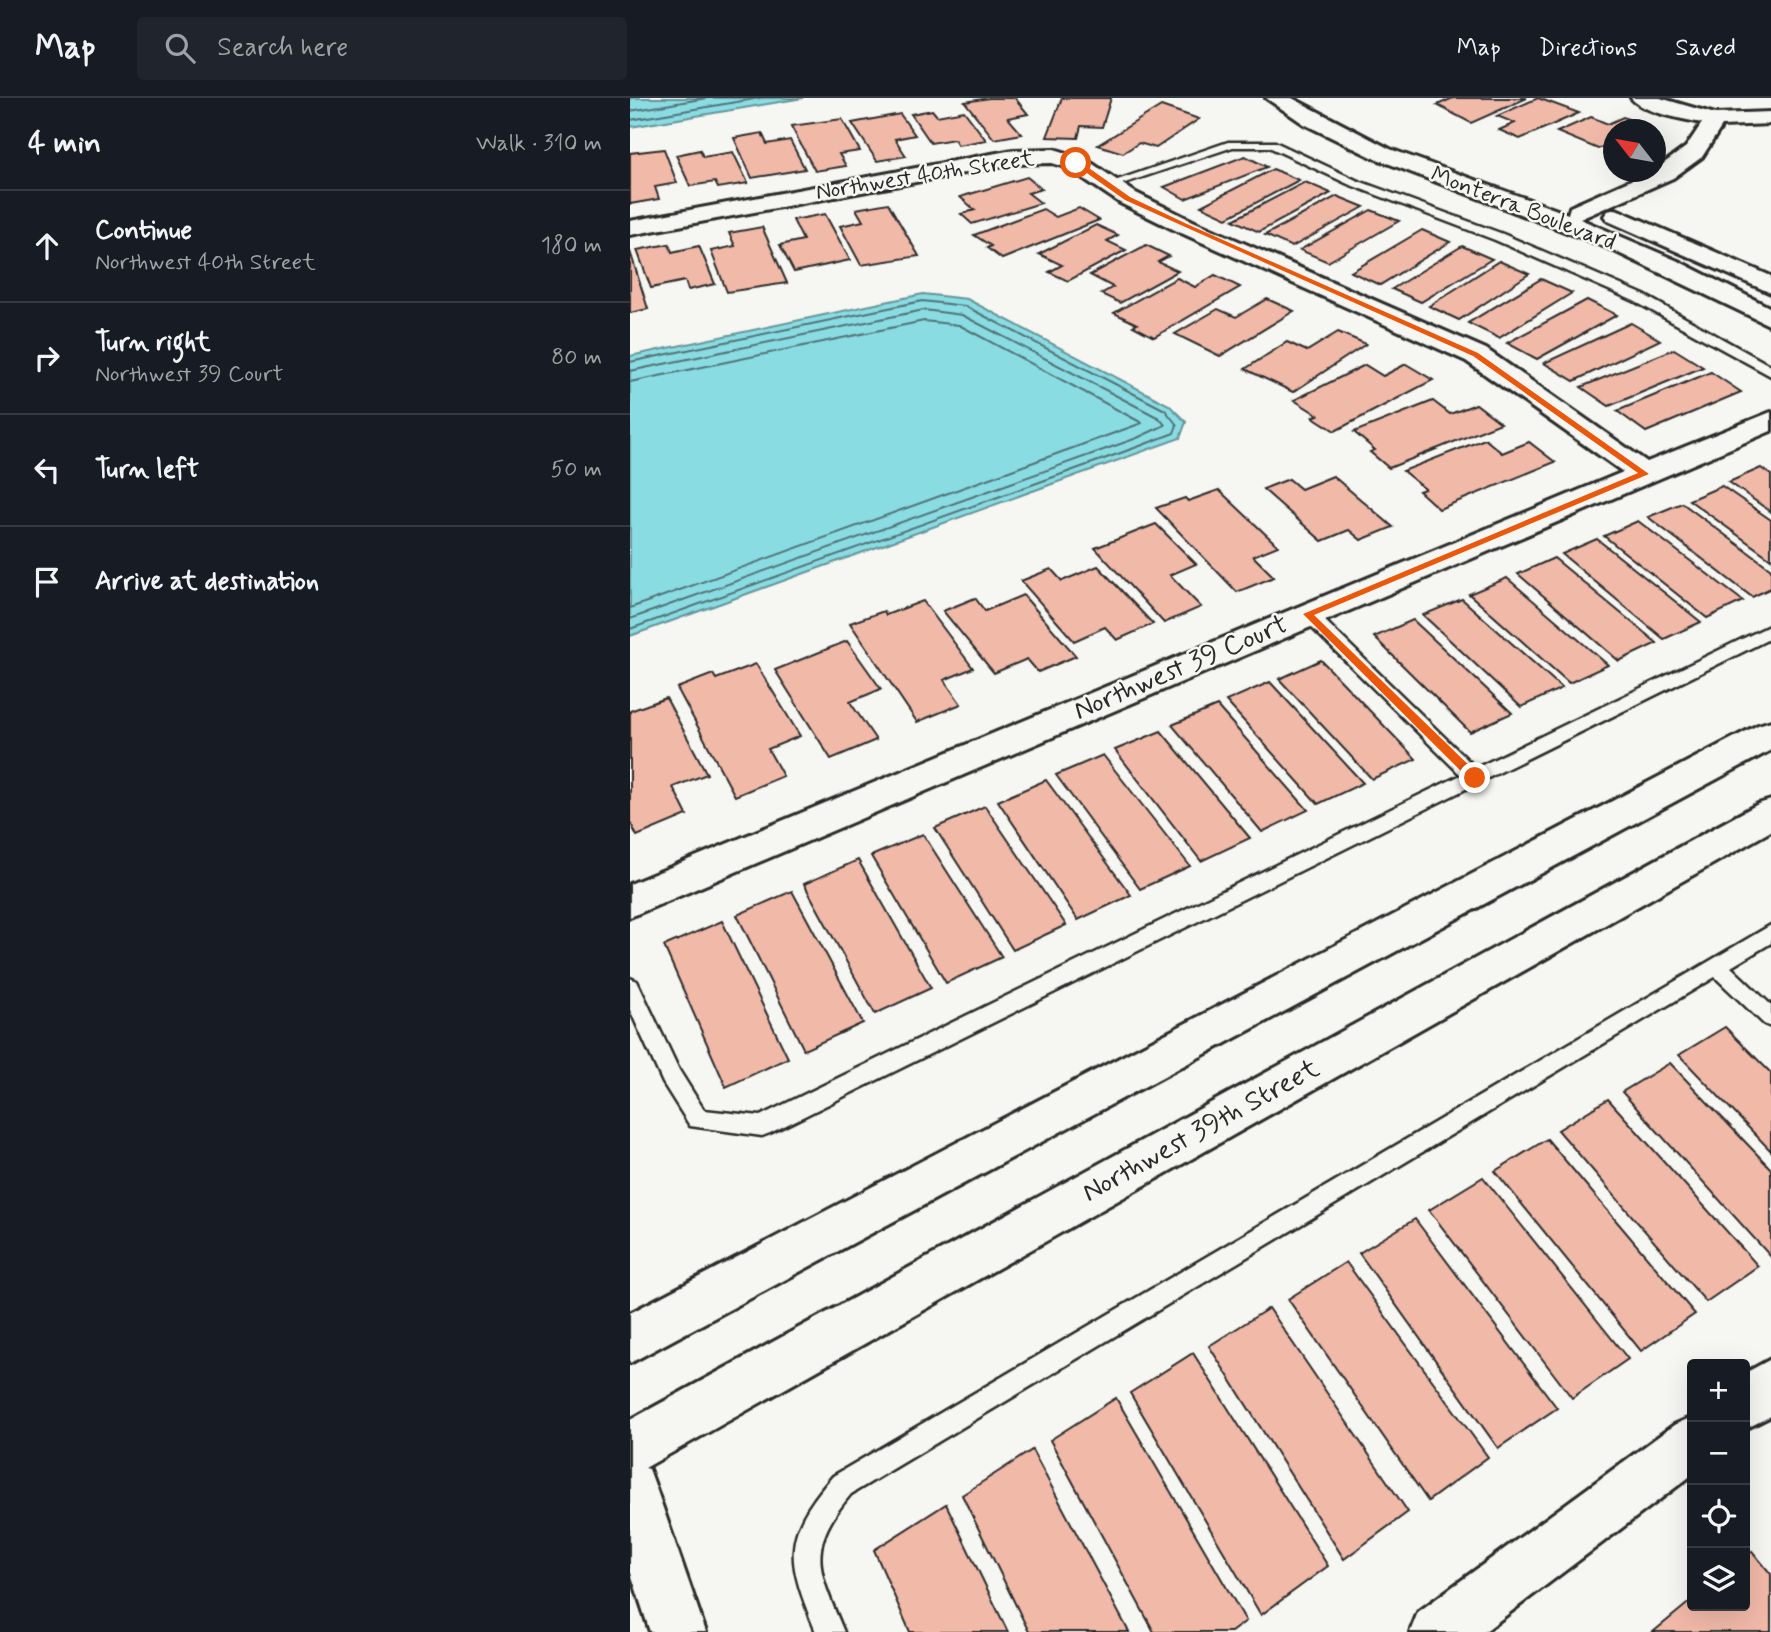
<!DOCTYPE html>
<html lang="en">
<head>
<meta charset="utf-8">
<style>
	body { margin:0; font-family:Mynerve,sans-serif; background:#20242c; color:#f1f3f6 }
	.controls { position:absolute; right:21px; bottom:21px; display:grid; overflow:hidden; border-radius:7px; box-shadow:0 7px 28px #0002 }
	.controls button { width:63px; height:63px; display:grid; place-items:center; padding:0; border:0; border-bottom:2px solid #363941; background:#171b24; color:#f1f3f6; font:35px sans-serif }
	.compass { position:absolute; left:973px; top:21px; width:63px; height:63px; border-radius:50%; background:#171b24; box-shadow:0 7px 28px #0002; rotate:301deg }
	.stop { position:absolute; width:21px; height:21px; margin:-16px; border:5px solid #ea580c; border-radius:50%; background:#fff }
	.stop.end { background:#ea580c; border-color:#fff; box-shadow:0 2px 7px #0008 }
	.list { margin:0; padding:0; list-style:none }
	h2 { display:flex; justify-content:space-between; align-items:center; height:91px; margin:0; padding:0 28px; font-size:30px }
	h2 small { font-size:23px; font-weight:400; color:#9ea1a6 }
	.list li { display:grid; grid-template-columns:46px 1fr auto; gap:21px; align-items:center; box-sizing:border-box; height:112px; padding:0 28px; border-top:2px solid #363941 }
	.list b { display:block; font-size:26px; white-space:nowrap }
	.list p { margin:0; font-size:23px; white-space:nowrap; color:#9ea1a6 }
	.list em { font-size:23px; font-style:normal; color:#9ea1a6 }
	.icon { flex:none; width:38px; height:38px; fill:none; stroke:currentColor; stroke-width:2; stroke-linecap:round; stroke-linejoin:round }
	.map { position:relative; flex:none; width:1141px; height:1534px; overflow:hidden }
	header { display:flex; align-items:center; gap:42px; box-sizing:border-box; height:98px; padding:0 35px; background:#171b24; border-bottom:2px solid #363941 }
	header strong { font-size:33px }
	nav { display:flex; gap:38px; margin-inline-start:auto; font-size:24px }
	.search { width:490px; height:63px; background:#20242c; display:flex; align-items:center; gap:18px; box-sizing:border-box; padding:0 24px; border-radius:7px; color:#9ea1a6; font-size:26px }
	main { display:flex }
	aside { flex:1; background:#171b24 }
	.map>svg:first-child { display:block }
</style>
</head>
<body>
<header>
<strong>Map</strong>
<div class="search"><svg class="icon" aria-label="search" viewBox="0 0 24 24"><circle cx="10" cy="10" r="6"/><path d="M15 15l6 6"/></svg>Search here</div>
<nav><a>Map</a><a>Directions</a><a>Saved</a></nav>
</header>
<main>
<aside>
<h2>4 min<small>Walk · 310 m</small></h2>
<ul class="list">
<li><svg class="icon" aria-label="ahead" viewBox="0 0 24 24"><path d="M12 20V5M6 11l6-6 6 6"/></svg><div><b>Continue</b><p>Northwest 40th Street</p></div><em>180 m</em></li>
<li><svg class="icon" aria-label="right" viewBox="0 0 24 24"><path d="M7 20v-9h11M14 6l5 5-5 5"/></svg><div><b>Turn right</b><p>Northwest 39 Court</p></div><em>80 m</em></li>
<li><svg class="icon" aria-label="left" viewBox="0 0 24 24"><path d="M17 20v-9H6M10 6l-5 5 5 5"/></svg><div><b>Turn left</b></div><em>50 m</em></li>
<li><svg class="icon" aria-label="arrive" viewBox="0 0 24 24"><path d="M6 21V4h12l-3 4 3 4H6"/></svg><div><b>Arrive at destination</b></div></li>
</ul>
</aside>
<div class="map">
<svg width="1141" height="1534" viewBox="0 0 1141 1534">
	<rect width="100%" height="100%" fill="#f6f6f2"/>
	<filter id="ink" filterUnits="userSpaceOnUse"><feTurbulence type="fractalNoise" baseFrequency=".0143" numOctaves="2"/><feDisplacementMap in="SourceGraphic" scale="14" xChannelSelector="R" yChannelSelector="G"/><feConvolveMatrix kernelMatrix="1 2 1 2 8 2 1 2 1" color-interpolation-filters="sRGB"/></filter>
	<g filter="url(#ink)">
		<g fill="#8adce3" stroke="#649599" stroke-width="2">
			<polygon points="0,0 173,0 0,29"/>
			<polygon points="293,196 337,201 539,307 556,324 550,340 0,538 0,258"/>
		</g>
		<g fill="none" stroke-linecap="round" stroke-linejoin="round">
			<g stroke="#517275" stroke-width="2">
				<polyline points="0,13 77,0"/>
				<polyline points="0,22 130,0"/>
				<polyline points="0,264 292,203 335,208 535,312 547,327 544,335 510,348 0,531"/>
				<polyline points="0,273 294,212 332,217 529,320 535,327 507,340 0,521"/>
				<polyline points="0,284 294,223 329,227 512,325 0,510"/>
			</g>
		</g>
		<g fill="#f1b9a8" stroke="#2b2b2b" stroke-width="2">
			<polygon points="359,0 385,0 398,16 378,20 392,36 364,41 335,4"/>
			<polygon points="432,0 481,0 472,29 451,28 448,40 417,39"/>
			<polygon points="823,0 897,0 841,25 807,7"/>
			<polygon points="908,0 949,15 890,41 869,32 885,25 867,18"/>
			<polygon points="531,8 569,21 526,50 509,45 493,55 468,47"/>
			<polygon points="302,12 307,18 334,13 356,42 328,47 324,41 301,45 281,16"/>
			<polygon points="270,16 285,37 265,41 276,58 247,63 222,25"/>
			<polygon points="961,19 978,26 993,19 1016,28 1009,32 984,32 984,44 968,51 927,34"/>
			<polygon points="212,21 230,53 209,56 216,68 185,73 161,28"/>
			<polygon points="132,35 137,46 160,42 175,71 122,80 104,40"/>
			<polygon points="34,51 47,85 25,89 29,101 0,106 0,55"/>
			<polygon points="70,52 73,59 103,54 118,85 88,90 85,84 60,88 46,57"/>
			<polygon points="615,58 637,69 555,101 534,89"/>
			<polygon points="643,71 669,82 597,120 571,108"/>
			<polygon points="397,79 412,91 398,95 411,105 342,126 331,116 345,112 330,99"/>
			<polygon points="675,84 701,95 629,134 603,122"/>
			<polygon points="707,98 734,109 662,149 635,137"/>
			<polygon points="258,105 289,158 231,167 210,128 233,123 226,111"/>
			<polygon points="449,110 469,122 372,161 357,150 361,148 344,137 413,111 426,119"/>
			<polygon points="741,112 769,123 698,164 670,152"/>
			<polygon points="195,116 220,162 164,174 150,147 173,142 163,122"/>
			<polygon points="466,127 488,137 477,143 496,152 438,183 419,174 432,167 409,156"/>
			<polygon points="132,129 157,185 97,194 81,153 105,148 99,135"/>
			<polygon points="792,132 820,144 750,187 721,174"/>
			<polygon points="39,146 42,154 69,148 85,186 58,192 55,183 21,190 7,152"/>
			<polygon points="516,147 539,158 528,164 548,173 490,205 471,196 483,189 460,177"/>
			<polygon points="832,148 862,161 791,204 762,191"/>
			<polygon points="0,153 18,211 0,215"/>
			<polygon points="869,163 899,176 829,222 799,208"/>
			<polygon points="585,177 610,189 524,239 503,228 507,226 484,215 547,180 565,189"/>
			<polygon points="911,181 942,195 869,240 838,225"/>
			<polygon points="637,201 664,213 590,258 545,236 588,211 606,219"/>
			<polygon points="957,202 987,217 907,261 877,245"/>
			<polygon points="1001,225 1030,242 944,283 914,265"/>
			<polygon points="708,234 736,246 663,294 615,271 657,244 677,253"/>
			<polygon points="1044,251 1073,269 979,308 951,289"/>
			<polygon points="776,266 803,282 705,333 683,319 688,317 664,302 735,267 753,278"/>
			<polygon points="1081,274 1111,294 1016,334 987,313"/>
			<polygon points="803,303 820,316 846,306 871,325 759,370 740,354 745,352 724,334"/>
			<polygon points="855,341 872,355 899,344 925,364 809,411 789,393 795,391 773,373"/>
			<polygon points="1131,370 1141,377 1141,414 1099,384"/>
			<polygon points="703,378 763,429 731,442 719,432 692,443 633,391 659,381 671,391"/>
			<polygon points="1092,388 1141,422 1141,461 1059,402"/>
			<polygon points="589,392 648,448 623,458 644,479 607,494 526,410 555,400 558,403"/>
			<polygon points="1052,405 1141,471 1141,490 1122,499 1018,419"/>
			<polygon points="1008,423 1113,503 1077,520 974,438"/>
			<polygon points="526,426 566,466 540,477 571,509 534,525 465,450"/>
			<polygon points="967,441 1071,524 1034,541 932,456"/>
			<polygon points="924,460 1027,545 989,563 888,476"/>
			<polygon points="468,468 523,526 487,542 475,529 444,543 391,483 421,471 432,483"/>
			<polygon points="877,480 978,567 939,585 839,496"/>
			<polygon points="393,497 446,558 408,574 397,561 364,575 313,513 345,500 355,513"/>
			<polygon points="832,501 932,590 891,609 793,517"/>
			<polygon points="293,503 343,570 314,582 331,606 287,624 220,525 254,513 256,517"/>
			<polygon points="783,522 882,615 840,634 744,539"/>
			<polygon points="217,543 251,591 220,604 246,642 201,661 145,572"/>
			<polygon points="691,562 786,661 742,681 649,581"/>
			<polygon points="126,566 170,638 138,651 153,678 105,698 47,590 83,576 86,581"/>
			<polygon points="640,584 733,685 688,706 596,603"/>
			<polygon points="36,600 77,676 43,689 57,717 7,738 0,724 0,613"/>
			<polygon points="587,608 678,712 632,734 542,627"/>
			<polygon points="531,633 620,740 571,763 485,652"/>
			<polygon points="473,657 560,768 510,791 426,677"/>
			<polygon points="416,682 501,797 448,822 368,703"/>
			<polygon points="355,708 436,827 383,852 305,730"/>
			<polygon points="293,736 372,859 316,885 241,758"/>
			<polygon points="228,762 301,890 245,916 174,786"/>
			<polygon points="162,793 233,925 174,952 107,817"/>
			<polygon points="92,823 158,960 96,989 34,848"/>
			<polygon points="1095,929 1141,975 1141,1053 1049,957"/>
			<polygon points="1040,965 1141,1071 1141,1159 992,994"/>
			<polygon points="978,1001 1128,1168 1076,1204 928,1032"/>
			<polygon points="917,1041 1065,1216 1011,1253 865,1073"/>
			<polygon points="853,1079 998,1261 942,1300 799,1112"/>
			<polygon points="785,1121 927,1310 868,1350 729,1155"/>
			<polygon points="716,1164 858,1359 798,1403 658,1201"/>
			<polygon points="639,1210 778,1414 714,1461 579,1248"/>
			<polygon points="563,1255 698,1468 631,1517 500,1295"/>
			<polygon points="486,1300 616,1523 601,1534 524,1534 420,1342"/>
			<polygon points="402,1352 499,1534 399,1534 332,1397"/>
			<polygon points="316,1406 378,1534 280,1534 244,1452"/>
			<polygon points="1122,1453 1141,1476 1141,1534 1023,1534 1062,1502 1062,1508 1115,1508 1115,1459"/>
		</g>
		<g fill="none" stroke-linecap="round" stroke-linejoin="round">
			<g stroke="#2b2b2b" stroke-width="5">
				<g id="service">
					<polygon points="598,44 645,44 726,82 873,136 1014,197 1141,268 1141,278 1004,203 865,142 718,86 639,49 603,49 483,89 473,87"/>
					<polygon points="678,511 684,512 846,670 1141,527 1141,540 140,1035 132,1038 60,1028 33,985 0,912 0,880 7,883 49,972 74,1012 130,1018 831,677 672,520 670,516 672,512"/>
					<path d="M1141,827V845L1101,869L1141,907V929L1134,926L1085,879L221,1396C174,1452 189,1473 214,1534H186C158,1464 149,1440 203,1378Z"/>
				</g>
			</g>
			<g stroke="#2b2b2b" stroke-width="6">
				<g id="minor">
					<path d="M636,0H662L760,51L938,116L940,109L1019,74H1026V71L1056,49L1072,25C1054,21 1013,15 1001,0H1030L1085,16L1141,14V26L1092,28L1072,59L1043,80L950,121L1048,163L1141,210V228L978,150L744,60L674,26Z"/>
					<polygon points="424,51 454,60 506,95 563,123 856,251 1017,364 1141,314 1141,333 0,819 0,786 993,374 836,263 547,133 490,105 438,70 422,65 383,66 0,137 0,123 383,52"/>
					<polygon points="986,111 1141,178 1141,195 978,123 974,118 978,113"/>
					<polygon points="1141,623 1141,652 0,1265 0,1215 1128,627"/>
					<polygon points="1141,702 1141,733 15,1370 19,1371 26,1390 76,1534 20,1534 0,1472 0,1322 1128,706"/>
					<polygon points="1141,1261 1141,1318 1115,1331 1115,1275"/>
					<polygon points="1062,1319 1062,1377 854,1534 780,1534 788,1514 1044,1327"/>
				</g>
			</g>
			<use href="#service" fill="#f6f6f2" fill-rule="evenodd"/>
			<use href="#minor" fill="#f6f6f2" fill-rule="evenodd"/>
		</g>
	</g>
	<polygon fill="#ea580c" points="444,63 449,63 500,99 557,126 848,255 1019,376 684,517 849,677 849,683 841,683 673,516 1008,375 843,258 495,102 444,66"/>
	<g text-anchor="middle" dominant-baseline="central" stroke-width="5" stroke-linejoin="round" paint-order="stroke">
		<g font-size="23" fill="#2b2b2b" stroke="#f6f6f2">
			<text transform="translate(295 78) rotate(-9)">Northwest 40th Street</text>
			<text transform="translate(893 111) rotate(21)">Monterra Boulevard</text>
		</g>
		<g font-size="28" fill="#2b2b2b" stroke="#f6f6f2">
			<text transform="translate(551 570) rotate(-23)">Northwest 39 Court</text>
			<text transform="translate(571 1033) rotate(-29)">Northwest 39th Street</text>
		</g>
	</g>
</svg>
<div class="controls">
<button>+</button>
<button>−</button>
<button><svg class="icon" aria-label="locate" viewBox="0 0 24 24"><circle cx="12" cy="12" r="6"/><path d="M12 2v4M12 18v4M2 12h4M18 12h4"/></svg></button>
<button><svg class="icon" aria-label="layers" viewBox="0 0 24 24"><path d="M12 4l9 5-9 5-9-5zM3 14l9 5 9-5"/></svg></button>
</div>
<svg class="compass" viewBox="-18 -18 36 36"><path d="M0-13l5 13h-10z" fill="#e53935"/><path d="M0 13l5-13h-10z" fill="#9ea1a6"/></svg>
<div class="stop" style="left:446px;top:65px"></div>
<div class="stop end" style="left:845px;top:680px"></div>
</div>
</main>
</body>
</html>
